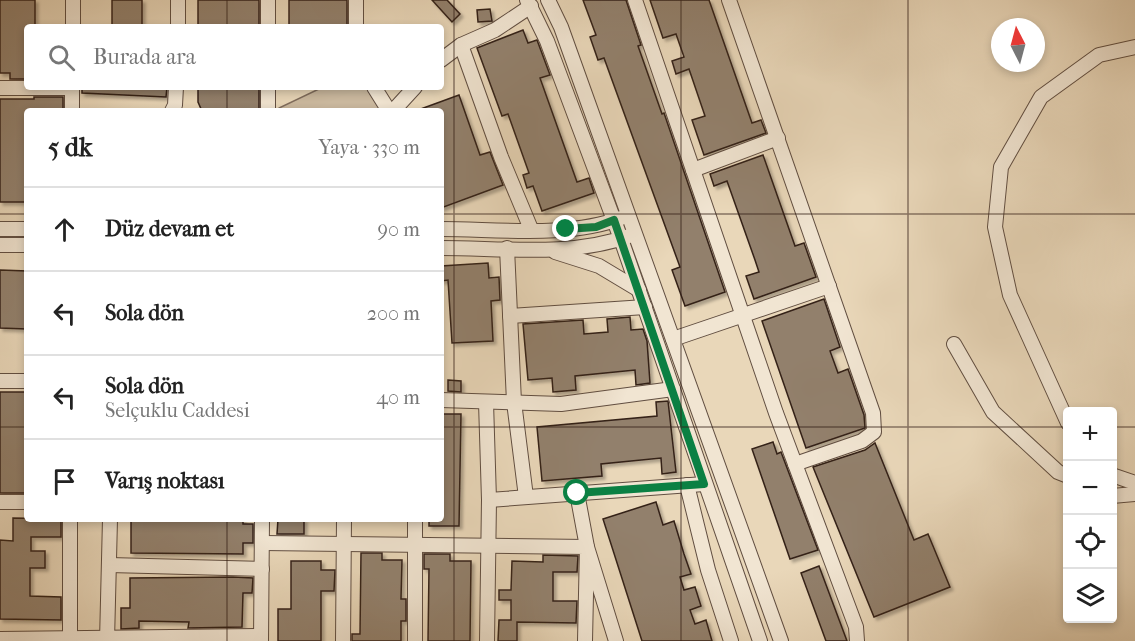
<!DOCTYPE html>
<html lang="tr">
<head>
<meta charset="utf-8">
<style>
	body { margin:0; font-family:"IM FELL French Canon",serif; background:#f2f2f2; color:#222 }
	.controls { position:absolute; right:18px; bottom:18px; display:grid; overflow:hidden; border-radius:6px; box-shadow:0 3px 9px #0003 }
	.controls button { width:54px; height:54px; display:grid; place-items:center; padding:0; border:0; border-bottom:2px solid #e0e0e0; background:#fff; color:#222; font:30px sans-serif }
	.compass { position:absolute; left:991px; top:18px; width:54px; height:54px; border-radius:50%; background:#fff; box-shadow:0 3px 9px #0003; rotate:354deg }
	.stop { position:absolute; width:18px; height:18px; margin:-14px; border:4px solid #0b8043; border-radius:50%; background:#fff }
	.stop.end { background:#0b8043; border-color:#fff; box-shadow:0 2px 6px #0008 }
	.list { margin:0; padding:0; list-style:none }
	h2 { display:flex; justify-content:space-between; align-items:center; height:78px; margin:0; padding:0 24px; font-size:26px }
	h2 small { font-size:20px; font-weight:400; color:#767676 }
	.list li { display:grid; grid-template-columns:39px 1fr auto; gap:18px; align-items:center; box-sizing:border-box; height:84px; padding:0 24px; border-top:2px solid #e0e0e0 }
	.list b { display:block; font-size:22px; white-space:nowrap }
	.list p { margin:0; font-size:20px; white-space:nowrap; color:#767676 }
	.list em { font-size:20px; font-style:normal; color:#767676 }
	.icon { flex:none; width:33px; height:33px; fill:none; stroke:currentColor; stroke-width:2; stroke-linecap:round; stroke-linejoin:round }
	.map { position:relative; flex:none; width:1135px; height:641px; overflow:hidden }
	.search { position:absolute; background:#fff; box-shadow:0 3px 9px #0003; left:24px; top:24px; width:420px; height:66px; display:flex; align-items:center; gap:15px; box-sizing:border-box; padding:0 21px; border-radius:6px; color:#767676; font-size:22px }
	.panel { position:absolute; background:#fff; box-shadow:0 3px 9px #0003; left:24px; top:108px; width:420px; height:414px; border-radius:6px }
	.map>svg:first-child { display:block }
</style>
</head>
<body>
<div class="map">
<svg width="1135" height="641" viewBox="0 0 1135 641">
	<defs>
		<filter id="shadow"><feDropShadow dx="3" dy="3" stdDeviation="1.5" flood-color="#0004"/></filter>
	</defs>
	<rect width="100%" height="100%" fill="#e9d7b9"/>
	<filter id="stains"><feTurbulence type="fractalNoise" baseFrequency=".00333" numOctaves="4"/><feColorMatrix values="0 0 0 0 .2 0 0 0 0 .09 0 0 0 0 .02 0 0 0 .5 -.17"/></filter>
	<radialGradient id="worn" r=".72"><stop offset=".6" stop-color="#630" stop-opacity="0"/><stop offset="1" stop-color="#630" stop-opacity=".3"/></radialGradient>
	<polygon fill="#cab89e" stroke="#7f6c5c" stroke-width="1.5" points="323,87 366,87 376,98 380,111 278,111 279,108"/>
	<g fill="#92806c" stroke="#342119" stroke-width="1.5" filter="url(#shadow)">
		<polygon points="0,0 35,0 35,27 27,27 27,79 10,79 10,73 0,73"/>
		<rect x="112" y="0" width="30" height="27"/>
		<rect x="198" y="0" width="61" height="27"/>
		<rect x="289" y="0" width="58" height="27"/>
		<polygon points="432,0 447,0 460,14 452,22"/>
		<polygon points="583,0 626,0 641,45 638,46 662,114 664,113 725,292 685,306 672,270 680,267 604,58 598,60 590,37 596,35"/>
		<polygon points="650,0 709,0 752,123 761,120 766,133 704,155 692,120 705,116 689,69 676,74 672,61 684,57 676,34 663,38"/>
		<polygon points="490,9 492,21 478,22 477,10"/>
		<polygon points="523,30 528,43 537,40 550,75 540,78 577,182 589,178 594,193 542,211 533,186 527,188 523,175 529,173 508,114 502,116 477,48"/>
		<polygon points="82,87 167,87 166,97 82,93"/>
		<polygon points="198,87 259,87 259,111 202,111 198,102"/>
		<polygon points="459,95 480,155 490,152 503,185 441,208 441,111 418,110"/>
		<polygon points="34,97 63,97 63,111 27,111 27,202 0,202 0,99 34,99"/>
		<polygon points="763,155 795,246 804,243 816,277 754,299 746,276 759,272 755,260 727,181 714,186 710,174"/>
		<polygon points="488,263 489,278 499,277 500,300 491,301 493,341 452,343 448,280 441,281 441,266"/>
		<polygon points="0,270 27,271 27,329 0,328"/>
		<polygon points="824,299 840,347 830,351 838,373 848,369 864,415 865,428 806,448 762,321"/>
		<polygon points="630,317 631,330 643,329 647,341 650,383 636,385 635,370 575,376 576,390 553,392 552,378 528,380 523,324 583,320 584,334 608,332 607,319"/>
		<polygon points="448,380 461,381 461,392 448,391"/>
		<rect x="0" y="392" width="27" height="101"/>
		<polygon points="668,401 676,472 662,474 661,458 601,464 602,476 542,481 537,427 657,416 656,402"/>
		<polygon points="441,414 461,414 459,526 429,526 429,519 441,519"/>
		<polygon points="773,442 777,454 781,452 818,550 790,559 752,449"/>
		<polygon points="875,443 914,540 928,534 950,587 874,617 813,467 865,450"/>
		<polygon points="656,502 663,525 674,521 684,554 691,574 680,577 684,590 695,587 701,606 690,610 695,624 706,620 712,641 642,641 603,519"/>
		<polygon points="13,518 61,519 61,537 31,537 31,551 45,551 45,568 30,568 30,596 61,597 61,620 0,619 0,540 13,541"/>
		<polygon points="131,519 243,519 243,524 253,524 253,543 243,543 243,554 131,553"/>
		<polygon points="278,519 304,519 304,534 277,534"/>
		<polygon points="361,553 382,553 382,560 402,560 401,599 406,599 406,621 401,621 401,641 352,641 352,634 360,634"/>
		<polygon points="424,554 450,554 450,561 471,561 470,641 428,641 429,569 424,569"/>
		<polygon points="543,555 578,556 577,572 553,572 553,601 577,601 576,623 517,622 517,641 498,641 499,620 511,620 511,600 499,600 499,590 511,590 512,561 543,562"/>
		<polygon points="291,561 321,561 321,570 335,570 334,591 321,591 321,641 278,641 278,609 291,609"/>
		<polygon points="819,566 847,641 826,641 801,573"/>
		<polygon points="233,577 253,578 252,593 243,593 242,627 188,628 189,622 139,621 139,628 121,629 121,608 130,608 130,578"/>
	</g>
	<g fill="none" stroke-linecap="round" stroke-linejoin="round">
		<g stroke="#614e41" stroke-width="16">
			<g id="minor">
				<polyline points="356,0 356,27"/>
				<polyline points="527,0 547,41 621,239 760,641"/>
				<polyline points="548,0 561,27 781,641"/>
				<polyline points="635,0 776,413 856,627 857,641"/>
				<polyline points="729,0 873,413 874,432 862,441 795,464"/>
				<polyline points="73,27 73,0"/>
				<polyline points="178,27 178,0"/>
				<polyline points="268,27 268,0"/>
				<polyline points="461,45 501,157 531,229"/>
				<polyline points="441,60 461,45 495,30 531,6"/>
				<polyline points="374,87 389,111"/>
				<polyline points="0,88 72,88"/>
				<polyline points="72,111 72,87"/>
				<polyline points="172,111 175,105 176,87"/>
				<polyline points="268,111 268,87"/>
				<polyline points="393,111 415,87"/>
				<polyline points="693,170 778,138"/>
				<polyline points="0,229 27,229"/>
				<path d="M441,229C497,229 569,238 621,218"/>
				<polyline points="0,245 27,245"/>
				<path d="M441,248C503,248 571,257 629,236"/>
				<polyline points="507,248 514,402 526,497"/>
				<polyline points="555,252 599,266 639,290"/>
				<polyline points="510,316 645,307"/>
				<polyline points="673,339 829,286"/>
				<polyline points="954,344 993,412 1058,472 1068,476"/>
				<polyline points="0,381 27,381"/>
				<polyline points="441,400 561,404 673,389"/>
				<polyline points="486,402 489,500 487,641"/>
				<polyline points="1068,423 1010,295 995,227 1001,167 1041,97 1099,55 1135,47"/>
				<polyline points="1112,475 1135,483"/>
				<polyline points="687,485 708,570 731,641"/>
				<polyline points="577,493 587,547 616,641"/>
				<polyline points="1112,496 1135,494"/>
				<polyline points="489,500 704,484"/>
				<polyline points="0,502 27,502"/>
				<polyline points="415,519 415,641"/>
				<polyline points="263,543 587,547 585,641"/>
				<polyline points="109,565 262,569"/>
				<polyline points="0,639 261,636"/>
				<polyline points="70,641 70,519"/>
				<polyline points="107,641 110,519"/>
				<polyline points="261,641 262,519"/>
				<polyline points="343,641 344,519"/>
			</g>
		</g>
		<use href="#minor" stroke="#f1e5d2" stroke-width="14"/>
	</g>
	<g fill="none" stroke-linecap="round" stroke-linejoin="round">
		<polyline stroke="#0b8043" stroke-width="8" points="566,229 596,227 614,220 704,484 577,493"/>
	</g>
	<path fill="none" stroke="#342119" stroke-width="1.5" stroke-opacity="0.55" d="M227,0V27M454,0V641M681,0V641M908,0V641M227,87V111M0,214H27M441,214H1135M0,427H27M441,427H1068M1112,427H1135M227,519V641"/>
	<rect width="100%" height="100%" filter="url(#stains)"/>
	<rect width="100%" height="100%" fill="url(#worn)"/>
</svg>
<div class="controls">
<button>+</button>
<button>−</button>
<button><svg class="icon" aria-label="locate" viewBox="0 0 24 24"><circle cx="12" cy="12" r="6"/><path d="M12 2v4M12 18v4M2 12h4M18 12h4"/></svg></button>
<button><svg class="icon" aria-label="layers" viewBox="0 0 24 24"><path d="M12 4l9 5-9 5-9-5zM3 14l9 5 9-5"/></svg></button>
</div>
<svg class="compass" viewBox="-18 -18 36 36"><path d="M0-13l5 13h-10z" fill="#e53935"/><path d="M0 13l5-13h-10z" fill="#767676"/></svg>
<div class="stop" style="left:577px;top:493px"></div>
<div class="stop end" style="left:566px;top:229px"></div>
<div class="search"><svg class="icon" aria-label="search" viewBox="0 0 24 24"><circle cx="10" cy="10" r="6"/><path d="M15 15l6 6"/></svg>Burada ara</div>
<section class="panel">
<h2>5 dk<small>Yaya · 330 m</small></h2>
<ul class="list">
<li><svg class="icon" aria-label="ahead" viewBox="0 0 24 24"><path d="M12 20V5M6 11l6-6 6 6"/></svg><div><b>Düz devam et</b></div><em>90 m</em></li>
<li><svg class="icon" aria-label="left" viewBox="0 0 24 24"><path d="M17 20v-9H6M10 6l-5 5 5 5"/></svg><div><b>Sola dön</b></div><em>200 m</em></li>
<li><svg class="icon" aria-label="left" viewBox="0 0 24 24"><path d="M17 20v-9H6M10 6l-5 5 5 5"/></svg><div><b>Sola dön</b><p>Selçuklu Caddesi</p></div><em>40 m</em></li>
<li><svg class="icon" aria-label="arrive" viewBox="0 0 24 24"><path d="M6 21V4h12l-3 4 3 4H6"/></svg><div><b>Varış noktası</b></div></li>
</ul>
</section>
</div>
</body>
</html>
